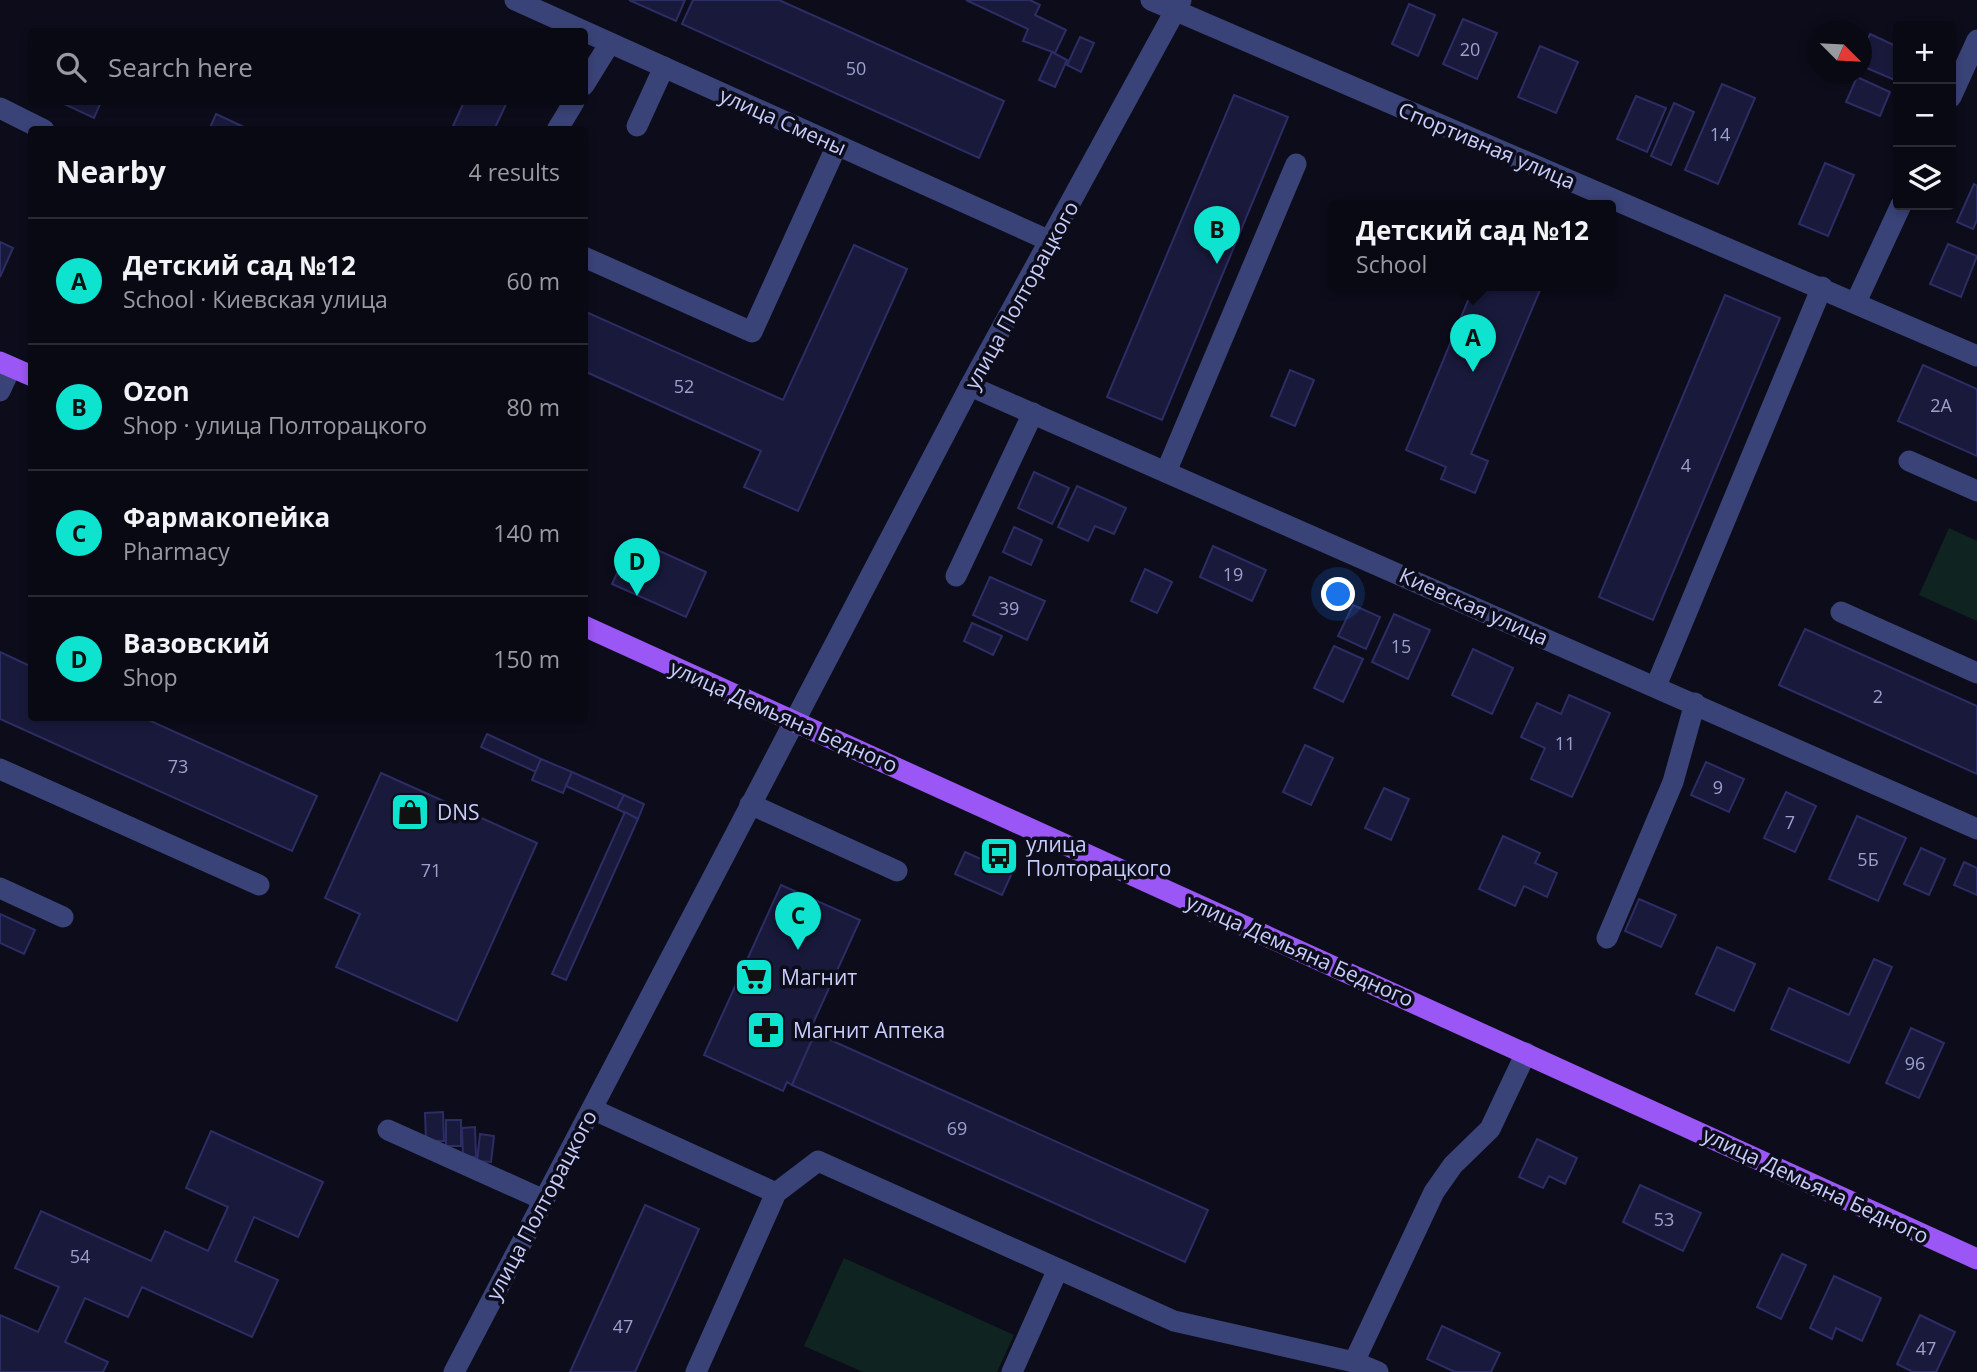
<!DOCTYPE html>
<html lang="en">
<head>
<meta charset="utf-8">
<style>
	body { margin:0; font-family:"Open Sans",sans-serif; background:#171722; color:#f1f3f6 }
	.controls { position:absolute; right:21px; top:21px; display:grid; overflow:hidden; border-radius:7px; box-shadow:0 4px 10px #0003 }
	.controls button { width:63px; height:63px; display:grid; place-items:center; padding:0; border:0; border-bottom:2px solid #292a34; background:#090914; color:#f1f3f6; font:35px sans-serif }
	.compass { position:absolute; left:1809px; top:21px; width:63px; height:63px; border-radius:50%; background:#090914; box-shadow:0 4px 10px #0003; rotate:114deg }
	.you { position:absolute; left:1339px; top:595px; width:24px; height:24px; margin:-18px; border:5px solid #fff; border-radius:50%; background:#1a73e8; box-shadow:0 0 0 10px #1a73e833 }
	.badge { display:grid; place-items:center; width:46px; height:46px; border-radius:50%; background:#0ee3cf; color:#111; font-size:23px; font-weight:700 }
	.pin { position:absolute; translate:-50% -58px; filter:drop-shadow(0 2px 4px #0008) }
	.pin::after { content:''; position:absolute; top:37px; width:24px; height:21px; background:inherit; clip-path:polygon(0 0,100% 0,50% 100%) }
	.popup { position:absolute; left:1329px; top:200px; width:287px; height:91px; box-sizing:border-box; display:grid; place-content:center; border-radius:7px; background:#090914; filter:drop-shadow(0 2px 5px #0005); font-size:23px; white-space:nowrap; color:#999aa0 }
	.popup b { font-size:26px; color:#f1f3f6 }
	.popup::after { content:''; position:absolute; left:50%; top:100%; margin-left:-14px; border:14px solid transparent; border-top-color:#090914 }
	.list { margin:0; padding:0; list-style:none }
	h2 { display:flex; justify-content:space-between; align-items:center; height:91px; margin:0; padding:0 28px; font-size:30px }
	h2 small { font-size:23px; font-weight:400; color:#999aa0 }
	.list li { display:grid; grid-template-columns:46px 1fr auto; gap:21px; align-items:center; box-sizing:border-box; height:126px; padding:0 28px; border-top:2px solid #292a34 }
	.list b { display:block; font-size:26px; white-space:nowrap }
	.list p { margin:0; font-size:23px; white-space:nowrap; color:#999aa0 }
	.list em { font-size:23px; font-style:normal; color:#999aa0 }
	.icon { flex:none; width:38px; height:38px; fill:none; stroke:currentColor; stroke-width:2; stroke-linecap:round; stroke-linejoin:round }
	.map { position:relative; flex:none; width:1977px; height:1372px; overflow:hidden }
	.search { position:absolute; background:#090914; box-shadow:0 4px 10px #0003; left:28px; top:28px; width:560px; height:77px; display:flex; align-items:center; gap:18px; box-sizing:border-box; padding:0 24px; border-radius:7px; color:#999aa0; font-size:26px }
	.panel { position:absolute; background:#090914; box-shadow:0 4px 10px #0003; left:28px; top:126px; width:560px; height:595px; border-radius:7px }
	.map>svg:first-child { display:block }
</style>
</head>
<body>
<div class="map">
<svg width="1977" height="1372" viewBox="0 0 1977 1372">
	<rect width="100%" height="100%" fill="#0c0c1b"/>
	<g fill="#0f2420">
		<polygon points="1949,528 1977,541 1977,621 1919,595"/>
		<polygon points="844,1258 1014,1335 997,1372 863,1372 804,1346"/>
	</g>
	<g fill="#19193b" stroke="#2d2d65" stroke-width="2">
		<polygon points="629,0 685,0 676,21"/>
		<polygon points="693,0 779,0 1004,101 979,158 682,24"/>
		<polygon points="966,0 1030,0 1040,5 1035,15 1066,30 1055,53 1023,41 1028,29"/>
		<polygon points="1409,4 1435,15 1418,56 1392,44"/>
		<polygon points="1463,19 1497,33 1477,79 1443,64"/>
		<polygon points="1870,34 1898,47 1897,81 1862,66 1862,53"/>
		<polygon points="1080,37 1094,43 1081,72 1067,65"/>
		<polygon points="1540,46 1578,62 1556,113 1518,97"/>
		<polygon points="1052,52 1067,60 1055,87 1039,80"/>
		<polygon points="1857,77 1890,92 1880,116 1846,102"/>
		<polygon points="1722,84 1755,98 1718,184 1685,170"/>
		<polygon points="1234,95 1288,117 1162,420 1107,397"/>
		<polygon points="1636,96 1666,108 1647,152 1617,139"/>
		<polygon points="66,102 101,102 94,118 64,104"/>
		<polygon points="464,102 507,102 494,130 461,130 453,126"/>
		<polygon points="1674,103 1694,112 1671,165 1651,156"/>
		<polygon points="216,114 248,129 248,130 209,130"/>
		<polygon points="1825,163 1854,175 1828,236 1799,224"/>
		<polygon points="1974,184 1977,186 1977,220 1973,229 1957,222"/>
		<polygon points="0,242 13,248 0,277"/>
		<polygon points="1948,244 1977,256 1961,297 1930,284"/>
		<polygon points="854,245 907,269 798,511 744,487 761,451 584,371 584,311 783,400"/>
		<polygon points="1474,286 1530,286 1540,290 1471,454 1488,461 1475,493 1441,479 1446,467 1406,450"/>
		<polygon points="1725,295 1780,318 1653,620 1599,597"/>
		<polygon points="1923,365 1977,389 1977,456 1898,421"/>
		<polygon points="1290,370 1314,380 1295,426 1271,416"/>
		<polygon points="1034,472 1069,488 1052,524 1018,508"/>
		<polygon points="1077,486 1126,508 1114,534 1095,526 1088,541 1058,527"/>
		<polygon points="1014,527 1042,540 1031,565 1003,552"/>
		<polygon points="633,539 706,572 686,617 612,584"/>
		<polygon points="1213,546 1266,570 1252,601 1200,577"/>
		<polygon points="1145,569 1172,582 1157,613 1131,601"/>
		<polygon points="990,577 1045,601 1027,640 973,615"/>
		<polygon points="1353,605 1380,617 1366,649 1338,636"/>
		<polygon points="1394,614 1430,630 1408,679 1372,662"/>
		<polygon points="972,623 1002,636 993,655 964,641"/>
		<polygon points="1805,629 1977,706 1977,774 1779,685"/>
		<polygon points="1334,646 1363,659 1343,702 1314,688"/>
		<polygon points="1473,649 1513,668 1492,714 1452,695"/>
		<polygon points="0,652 32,667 32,718 144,718 317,796 292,851 0,719"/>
		<polygon points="1569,695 1610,713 1572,797 1531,779 1545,748 1521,737 1537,703 1561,714"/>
		<polygon points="487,734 541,759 536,772 481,747"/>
		<polygon points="1305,745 1333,758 1311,805 1283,792"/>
		<polygon points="541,759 572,772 563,793 532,780"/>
		<polygon points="1706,762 1744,779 1729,812 1691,795"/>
		<polygon points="572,772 624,795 617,809 566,786"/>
		<polygon points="381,773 537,843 457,1021 336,967 360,914 325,898"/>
		<polygon points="1384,788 1409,799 1391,840 1365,828"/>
		<polygon points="1786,792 1816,806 1795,852 1764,838"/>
		<polygon points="624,795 644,804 638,819 617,809"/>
		<polygon points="625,812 638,819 566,980 552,974"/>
		<polygon points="1857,816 1906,838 1878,901 1829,879"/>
		<polygon points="1503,836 1540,853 1535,863 1557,873 1547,897 1524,886 1515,906 1479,889"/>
		<polygon points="1921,848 1945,859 1929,895 1904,884"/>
		<polygon points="965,852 1012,873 1002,895 955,874"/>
		<polygon points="1964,862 1977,868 1977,895 1954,885"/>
		<polygon points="781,885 860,920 810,1030 815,1033 792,1085 787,1082 783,1091 704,1055"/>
		<polygon points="1639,899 1676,915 1661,947 1625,931"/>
		<polygon points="0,914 35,930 24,954 0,943"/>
		<polygon points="1717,947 1755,964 1734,1011 1696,994"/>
		<polygon points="1874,959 1892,967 1849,1063 1771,1029 1789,988 1849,1015"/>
		<polygon points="1911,1028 1944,1043 1919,1098 1886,1083"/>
		<polygon points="815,1033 1208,1210 1185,1262 792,1085"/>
		<polygon points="443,1112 444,1141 426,1141 425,1113"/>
		<rect x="446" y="1120" width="15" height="26"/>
		<polygon points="475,1127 476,1157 463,1157 462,1128"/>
		<polygon points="211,1131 323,1182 298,1237 254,1217 235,1261 278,1280 252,1337 142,1287 128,1317 85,1298 65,1342 108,1362 103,1372 0,1372 0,1315 38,1332 59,1287 15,1268 41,1211 151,1261 165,1231 208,1251 228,1207 186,1188"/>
		<polygon points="480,1134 494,1136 491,1162 477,1161"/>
		<polygon points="1537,1139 1577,1158 1565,1184 1549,1176 1543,1188 1519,1177"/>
		<polygon points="1640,1185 1701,1213 1683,1251 1623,1222"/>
		<polygon points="645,1205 699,1229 677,1279 635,1372 570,1372"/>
		<polygon points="1782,1254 1806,1265 1781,1319 1757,1307"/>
		<polygon points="1834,1276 1881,1298 1862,1341 1836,1328 1832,1339 1810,1328"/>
		<polygon points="1920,1315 1955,1332 1936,1372 1913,1372 1897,1364"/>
		<polygon points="1442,1326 1500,1353 1491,1372 1455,1372 1427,1359"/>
	</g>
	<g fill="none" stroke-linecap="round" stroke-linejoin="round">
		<g stroke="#3a4377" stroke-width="21">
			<polyline points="515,0 1050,241"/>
			<polyline points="1151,0 1977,356"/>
			<polyline points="584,85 610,43"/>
			<polyline points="1951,97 1977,40"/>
			<polyline points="0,108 44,130"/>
			<polyline points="637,126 664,67"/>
			<polyline points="557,130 574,102"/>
			<polyline points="584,257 752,332 837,145"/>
			<polyline points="1856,302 1901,205"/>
			<polyline points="970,386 1977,829"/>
			<polyline points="0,391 11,367"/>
			<polyline points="1909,461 1977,491"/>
			<polyline points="1166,472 1296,164"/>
			<polyline points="956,576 1033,413"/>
			<polyline points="1841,612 1977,673"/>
			<polyline points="1656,686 1822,287"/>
			<polyline points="0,769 259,885"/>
			<polyline points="750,804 897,871"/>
			<polyline points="0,888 63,917"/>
			<polyline points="1607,938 1673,782 1695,703"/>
			<polyline points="592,1109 776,1193"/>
			<polyline points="388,1130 544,1200"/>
			<polyline points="1354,1362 1434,1192 1453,1165 1490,1129 1526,1053"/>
			<polyline points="454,1372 970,386 1181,0"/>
			<polyline points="696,1372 776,1193 818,1161 1174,1321 1354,1362 1378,1372"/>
			<polyline points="1012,1372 1058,1269"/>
		</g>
		<g stroke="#9b57f5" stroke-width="21">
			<polyline points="0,362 32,376"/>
			<polyline points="584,626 1977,1259"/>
		</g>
	</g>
	<defs>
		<g id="shop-square" transform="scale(2.0125)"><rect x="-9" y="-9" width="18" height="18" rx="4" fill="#0ee3cf" stroke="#0c0c1b"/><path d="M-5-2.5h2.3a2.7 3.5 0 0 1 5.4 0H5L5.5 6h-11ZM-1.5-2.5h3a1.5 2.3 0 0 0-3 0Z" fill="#111"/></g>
		<g id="bus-square" transform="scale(2.0125)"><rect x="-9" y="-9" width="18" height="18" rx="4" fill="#0ee3cf" stroke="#0c0c1b"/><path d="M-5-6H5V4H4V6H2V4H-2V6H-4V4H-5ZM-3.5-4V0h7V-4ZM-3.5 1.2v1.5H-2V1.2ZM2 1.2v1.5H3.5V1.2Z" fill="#111"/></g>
		<g id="supermarket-square" transform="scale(2.0125)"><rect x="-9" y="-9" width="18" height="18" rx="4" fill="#0ee3cf" stroke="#0c0c1b"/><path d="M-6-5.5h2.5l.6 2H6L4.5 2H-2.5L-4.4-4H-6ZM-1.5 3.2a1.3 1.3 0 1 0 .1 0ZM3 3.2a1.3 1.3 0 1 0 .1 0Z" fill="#111"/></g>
		<g id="pharmacy-square" transform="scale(2.0125)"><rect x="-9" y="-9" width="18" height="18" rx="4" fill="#0ee3cf" stroke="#0c0c1b"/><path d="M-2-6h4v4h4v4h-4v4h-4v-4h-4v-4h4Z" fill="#111"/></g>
	</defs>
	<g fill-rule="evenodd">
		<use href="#shop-square" x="410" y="812"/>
		<use href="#bus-square" x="999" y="856"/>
		<use href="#supermarket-square" x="754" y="977"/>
		<use href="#pharmacy-square" x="766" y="1030"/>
	</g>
	<g text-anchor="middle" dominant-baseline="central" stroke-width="7" stroke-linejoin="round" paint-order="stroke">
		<g font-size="18" fill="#9da0cc">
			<text x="1470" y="49">20</text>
			<text x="856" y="68">50</text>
			<text x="1720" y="134">14</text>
			<text x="684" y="386">52</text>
			<text x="1941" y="405">2А</text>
			<text x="1686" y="465">4</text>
			<text x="1233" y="574">19</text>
			<text x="1009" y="608">39</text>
			<text x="1401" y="646">15</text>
			<text x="1878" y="696">2</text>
			<text x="1565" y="743">11</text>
			<text x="178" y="766">73</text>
			<text x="1718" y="787">9</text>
			<text x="1790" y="822">7</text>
			<text x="1868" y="859">5Б</text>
			<text x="431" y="870">71</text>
			<text x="1915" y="1063">96</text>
			<text x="957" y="1128">69</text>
			<text x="1664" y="1219">53</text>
			<text x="80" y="1256">54</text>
			<text x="623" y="1326">47</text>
			<text x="1926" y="1348">47</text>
		</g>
		<g font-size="21" fill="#c9cdfc" stroke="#0c0c1b">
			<text transform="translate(783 121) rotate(24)">улица Смены</text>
			<text transform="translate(1487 145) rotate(23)">Спортивная улица</text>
			<text transform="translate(1021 295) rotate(-61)">улица Полторацкого</text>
			<text transform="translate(1474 606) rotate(24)">Киевская улица</text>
			<text transform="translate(784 716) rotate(24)">улица Демьяна Бедного</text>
			<text transform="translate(1300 950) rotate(24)">улица Демьяна Бедного</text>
			<text transform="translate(1816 1185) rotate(25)">улица Демьяна Бедного</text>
			<text transform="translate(541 1205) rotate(-62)">улица Полторацкого</text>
		</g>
		<g font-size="21" fill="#c9cdfc" stroke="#0c0c1b" text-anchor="start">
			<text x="437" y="812">DNS</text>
			<text x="1026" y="844">улица<tspan x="1026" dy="24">Полторацкого</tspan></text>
			<text x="781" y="977">Магнит</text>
			<text x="793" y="1030">Магнит Аптека</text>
		</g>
	</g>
</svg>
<div class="controls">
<button>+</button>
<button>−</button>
<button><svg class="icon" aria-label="layers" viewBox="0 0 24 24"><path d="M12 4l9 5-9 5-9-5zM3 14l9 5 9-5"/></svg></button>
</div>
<svg class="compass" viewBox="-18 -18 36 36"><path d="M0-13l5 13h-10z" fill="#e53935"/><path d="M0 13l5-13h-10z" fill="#999aa0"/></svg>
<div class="you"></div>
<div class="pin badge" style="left:1473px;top:372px">A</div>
<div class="popup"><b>Детский сад №12</b>School</div>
<div class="pin badge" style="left:1217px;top:264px">B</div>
<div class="pin badge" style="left:798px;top:950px">C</div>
<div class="pin badge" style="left:637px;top:596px">D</div>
<div class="search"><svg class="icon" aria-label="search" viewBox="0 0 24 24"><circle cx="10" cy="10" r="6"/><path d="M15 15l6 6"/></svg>Search here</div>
<section class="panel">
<h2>Nearby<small>4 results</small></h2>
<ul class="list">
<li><span class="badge">A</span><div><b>Детский сад №12</b><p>School · Киевская улица</p></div><em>60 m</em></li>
<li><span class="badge">B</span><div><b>Ozon</b><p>Shop · улица Полторацкого</p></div><em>80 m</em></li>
<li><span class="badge">C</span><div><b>Фармакопейка</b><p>Pharmacy</p></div><em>140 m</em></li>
<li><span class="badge">D</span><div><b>Вазовский</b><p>Shop</p></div><em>150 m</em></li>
</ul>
</section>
</div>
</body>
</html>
